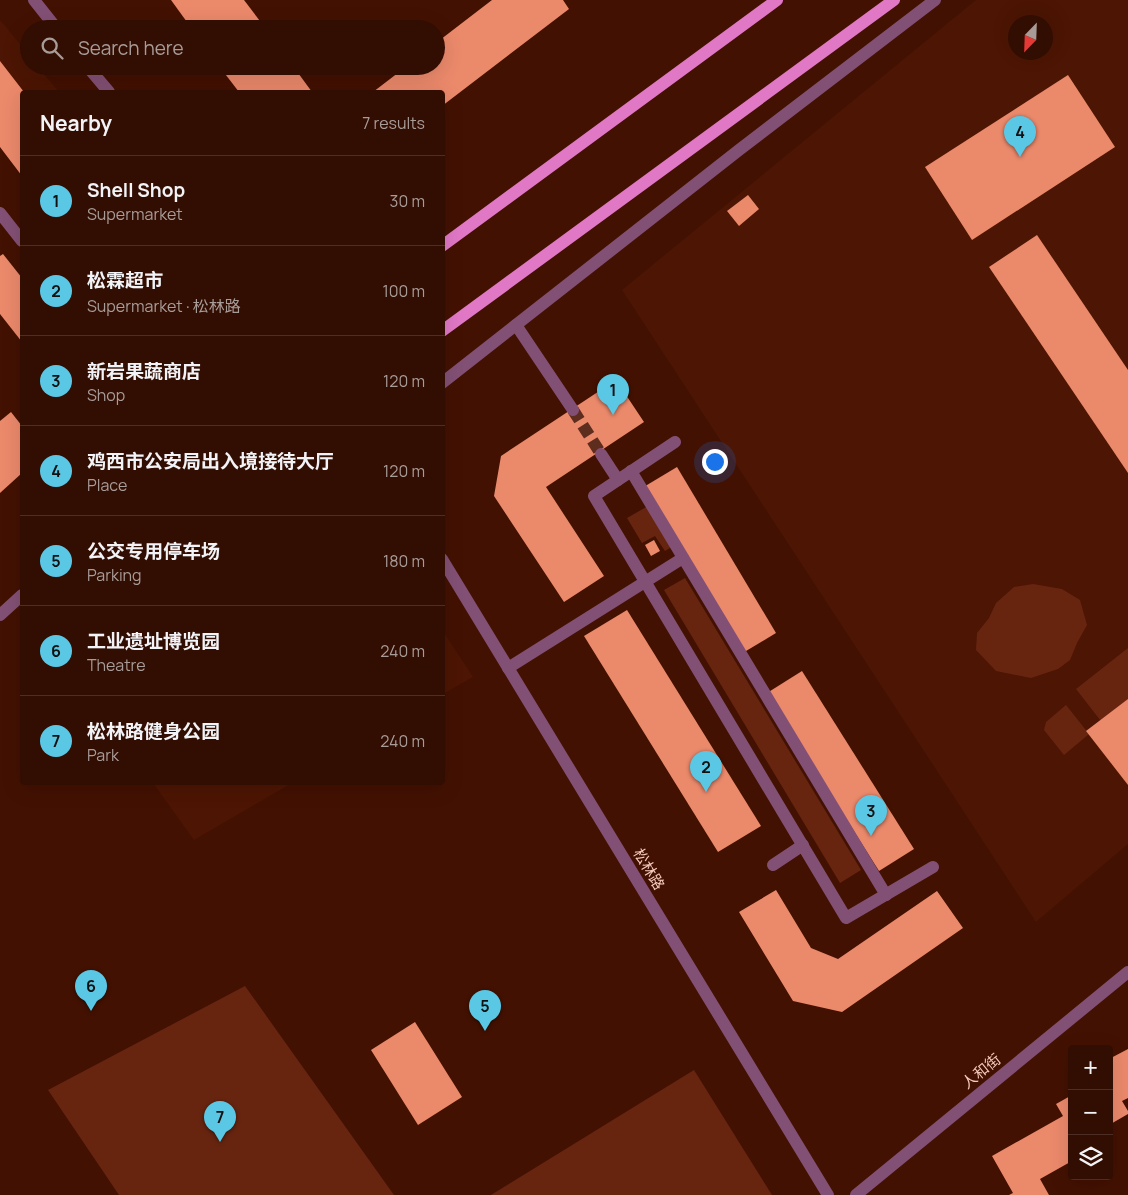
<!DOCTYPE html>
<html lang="en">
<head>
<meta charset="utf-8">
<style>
	body { margin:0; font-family:Manrope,"Noto Sans SC",sans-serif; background:#3d1b11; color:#f1f3f6 }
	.controls { position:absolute; right:15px; bottom:15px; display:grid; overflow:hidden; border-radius:5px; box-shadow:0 5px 20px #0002 }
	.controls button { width:45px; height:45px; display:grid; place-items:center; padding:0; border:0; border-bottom:1px solid #4d2d24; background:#320d02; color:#f1f3f6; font:25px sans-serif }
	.compass { position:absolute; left:1008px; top:15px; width:45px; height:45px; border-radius:50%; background:#320d02; box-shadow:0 5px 20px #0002; rotate:203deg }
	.you { position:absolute; left:714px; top:461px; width:18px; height:18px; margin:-12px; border:4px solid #fff; border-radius:50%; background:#1a73e8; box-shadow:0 0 0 8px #1a73e833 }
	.badge { display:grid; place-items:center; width:32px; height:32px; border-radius:50%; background:#5ac8e5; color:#111; font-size:16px; font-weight:700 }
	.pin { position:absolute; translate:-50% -41px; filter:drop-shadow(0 1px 2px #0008) }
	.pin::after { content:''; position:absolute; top:26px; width:18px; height:15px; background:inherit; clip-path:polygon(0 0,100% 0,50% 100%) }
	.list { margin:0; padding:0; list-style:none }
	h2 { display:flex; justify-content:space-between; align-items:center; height:65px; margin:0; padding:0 20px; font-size:21px }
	h2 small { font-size:16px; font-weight:400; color:#a89c99 }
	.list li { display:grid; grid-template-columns:32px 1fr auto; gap:15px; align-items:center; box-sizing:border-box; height:90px; padding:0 20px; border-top:1px solid #4d2d24 }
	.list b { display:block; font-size:19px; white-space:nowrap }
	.list p { margin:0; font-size:16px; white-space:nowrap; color:#a89c99 }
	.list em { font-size:16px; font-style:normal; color:#a89c99 }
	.icon { flex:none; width:28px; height:28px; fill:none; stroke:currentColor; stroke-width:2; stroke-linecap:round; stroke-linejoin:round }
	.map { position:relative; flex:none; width:1128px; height:1195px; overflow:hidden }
	.search { position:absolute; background:#320d02; box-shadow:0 5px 20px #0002; left:20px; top:20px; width:425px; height:55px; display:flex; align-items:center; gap:12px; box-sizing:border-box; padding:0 18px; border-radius:28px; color:#a89c99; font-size:19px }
	.panel { position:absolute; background:#320d02; box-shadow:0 5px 20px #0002; left:20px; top:90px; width:425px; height:695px; border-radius:5px }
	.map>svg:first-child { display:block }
</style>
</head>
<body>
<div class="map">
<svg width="1128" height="1195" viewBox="0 0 1128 1195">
	<rect width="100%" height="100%" fill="#431102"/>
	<g fill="#4d1503" fill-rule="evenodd">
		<path d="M976,0H1128V844L1036,922L622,290ZM1016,22H1046V52H1016Z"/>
		<polygon points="0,20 29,55 29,66 37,66 59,92 22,92 22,168 0,140"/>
		<polygon points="442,630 473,677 443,694 442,694"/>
		<polygon points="153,783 292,783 194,840"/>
	</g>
	<g fill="#672510">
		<polygon points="648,506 673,546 665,551 655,536 642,543 627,518"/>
		<polygon points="685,578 861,870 840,883 664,590"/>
		<polygon points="1033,584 1062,589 1080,600 1087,625 1077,643 1070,660 1058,669 1031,678 996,671 976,650 977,633 989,618 996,603 1014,587"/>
		<polygon points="1128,648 1128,706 1104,725 1076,689"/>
		<polygon points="1066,705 1089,734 1064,755 1044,730 1046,722"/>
		<polygon points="245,986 394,1195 119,1195 48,1090"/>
		<polygon points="694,1070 772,1195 491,1195"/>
	</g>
	<g fill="#eb896b">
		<polygon points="171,0 244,0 266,29 192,29"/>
		<polygon points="492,0 563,0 569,9 442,106 442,92 373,92 407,66 436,66 436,43"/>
		<polygon points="0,61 24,92 22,92 22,176 0,147"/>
		<polygon points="219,66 293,66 312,92 239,92"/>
		<polygon points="1068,75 1115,147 972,240 925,167"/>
		<polygon points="748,195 759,209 739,226 727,211"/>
		<polygon points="1037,235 1128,370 1128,473 989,267"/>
		<polygon points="3,254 22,278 22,342 0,314 0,256"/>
		<polygon points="616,380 644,422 546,487 604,576 564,602 494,496 501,456"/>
		<polygon points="11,412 22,426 22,473 0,493 0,421"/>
		<polygon points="677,467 776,633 741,654 642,488"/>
		<polygon points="654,540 660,551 651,556 645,545"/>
		<polygon points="627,610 761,826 718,852 584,636"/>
		<polygon points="802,671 914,849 879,871 767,693"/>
		<polygon points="1128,699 1128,785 1086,731"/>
		<polygon points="776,890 811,948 838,959 937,891 963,928 842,1012 793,1001 739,912"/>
		<polygon points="415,1022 462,1097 418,1125 371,1050"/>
		<polygon points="1128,1049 1128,1098 1122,1101 1128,1111 1128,1114 1109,1125 1109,1059"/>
		<polygon points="1072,1095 1072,1161 1040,1179 1049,1195 1009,1195 1013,1193 992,1156 1063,1116 1056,1104"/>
	</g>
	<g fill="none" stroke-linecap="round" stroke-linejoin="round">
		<polyline stroke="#5e2d1e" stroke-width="12" stroke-dasharray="12 6" stroke-linecap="butt" points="573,410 601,454"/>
		<g stroke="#835075" stroke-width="12">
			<polyline points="34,0 57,29"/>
			<polyline points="87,66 109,92"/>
			<polyline points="0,213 22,241"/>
			<polyline points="516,325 573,410"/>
			<polyline points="442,383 739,150 935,0"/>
			<polyline points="675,442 594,496 846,918 933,867"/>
			<polyline points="601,454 618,480"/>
			<polyline points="631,471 886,895"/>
			<polyline points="442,559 828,1195"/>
			<polyline points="0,615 22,595"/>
			<polyline points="508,668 683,558"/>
			<polyline points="773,865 803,845"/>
			<polyline points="856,1195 1128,972"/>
		</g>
		<g stroke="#e178c6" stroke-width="12">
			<polyline points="442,246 777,0"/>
			<polyline points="442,331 894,0"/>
		</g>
	</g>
	<g text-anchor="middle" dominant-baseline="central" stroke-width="5" stroke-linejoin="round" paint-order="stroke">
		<g font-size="15" fill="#f4cabd" stroke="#431102">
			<text transform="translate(649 869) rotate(59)">松林路</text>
			<text transform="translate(981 1071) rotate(-39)">人和街</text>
		</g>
	</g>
</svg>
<div class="controls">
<button>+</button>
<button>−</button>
<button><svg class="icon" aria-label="layers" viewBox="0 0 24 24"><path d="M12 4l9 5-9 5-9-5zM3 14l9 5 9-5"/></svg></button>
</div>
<svg class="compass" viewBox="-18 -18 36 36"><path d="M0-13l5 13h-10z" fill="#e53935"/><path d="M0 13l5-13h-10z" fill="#a89c99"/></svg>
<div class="you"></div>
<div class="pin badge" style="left:613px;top:415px">1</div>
<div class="pin badge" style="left:706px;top:792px">2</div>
<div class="pin badge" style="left:871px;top:836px">3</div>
<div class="pin badge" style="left:1020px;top:157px">4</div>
<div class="pin badge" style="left:485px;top:1031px">5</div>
<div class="pin badge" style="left:91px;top:1011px">6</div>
<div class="pin badge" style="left:220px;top:1142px">7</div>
<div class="search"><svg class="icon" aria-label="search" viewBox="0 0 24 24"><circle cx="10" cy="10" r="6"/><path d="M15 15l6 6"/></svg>Search here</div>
<section class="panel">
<h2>Nearby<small>7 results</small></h2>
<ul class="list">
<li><span class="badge">1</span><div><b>Shell Shop</b><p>Supermarket</p></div><em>30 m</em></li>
<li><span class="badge">2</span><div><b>松霖超市</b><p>Supermarket · 松林路</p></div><em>100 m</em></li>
<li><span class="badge">3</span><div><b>新岩果蔬商店</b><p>Shop</p></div><em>120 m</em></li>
<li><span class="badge">4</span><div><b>鸡西市公安局出入境接待大厅</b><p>Place</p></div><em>120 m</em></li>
<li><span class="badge">5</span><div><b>公交专用停车场</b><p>Parking</p></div><em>180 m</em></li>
<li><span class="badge">6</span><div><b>工业遗址博览园</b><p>Theatre</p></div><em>240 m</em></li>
<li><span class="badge">7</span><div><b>松林路健身公园</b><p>Park</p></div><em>240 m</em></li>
</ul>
</section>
</div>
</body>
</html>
